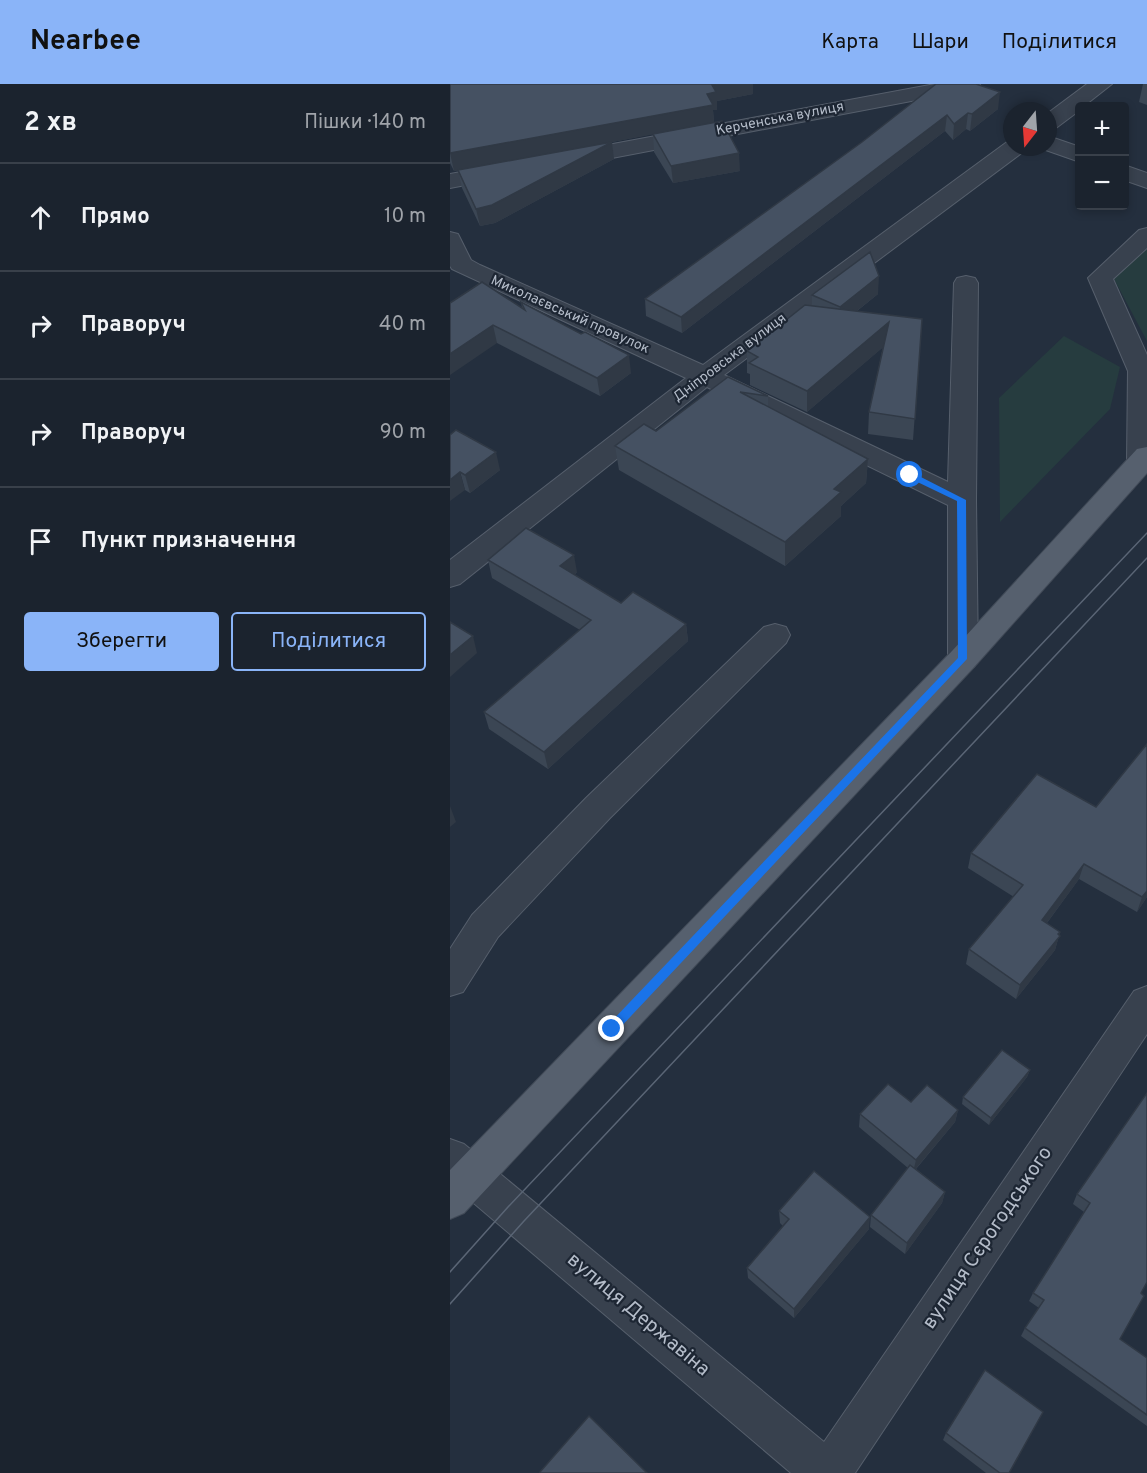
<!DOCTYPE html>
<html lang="uk">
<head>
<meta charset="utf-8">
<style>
	body { margin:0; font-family:Overpass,sans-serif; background:#282f3a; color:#f1f3f6 }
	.controls { position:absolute; right:18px; top:18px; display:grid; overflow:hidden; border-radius:6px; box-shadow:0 3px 9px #0003 }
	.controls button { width:54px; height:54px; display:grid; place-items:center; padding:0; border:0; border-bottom:2px solid #39404a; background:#1b232e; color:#f1f3f6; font:30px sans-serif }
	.compass { position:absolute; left:553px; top:18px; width:54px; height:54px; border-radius:50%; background:#1b232e; box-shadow:0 3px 9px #0003; rotate:197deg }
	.stop { position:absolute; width:18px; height:18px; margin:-14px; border:4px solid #1a73e8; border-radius:50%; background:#fff }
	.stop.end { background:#1a73e8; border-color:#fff; box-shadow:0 2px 6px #0008 }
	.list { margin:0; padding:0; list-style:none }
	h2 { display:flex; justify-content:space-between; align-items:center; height:78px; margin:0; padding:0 24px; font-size:26px }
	h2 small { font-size:20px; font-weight:400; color:#a0a4aa }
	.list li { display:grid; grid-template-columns:39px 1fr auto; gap:18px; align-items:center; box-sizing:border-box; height:108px; padding:0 24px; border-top:2px solid #39404a }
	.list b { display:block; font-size:22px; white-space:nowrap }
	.list em { font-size:20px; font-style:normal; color:#a0a4aa }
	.actions { display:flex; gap:12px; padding:18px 24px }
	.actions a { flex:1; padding:14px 0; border:2px solid #8ab4f8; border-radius:6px; text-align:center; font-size:21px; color:#8ab4f8 }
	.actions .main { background:#8ab4f8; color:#111 }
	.icon { flex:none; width:33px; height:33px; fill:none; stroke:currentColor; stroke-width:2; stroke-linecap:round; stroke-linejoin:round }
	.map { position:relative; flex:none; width:697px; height:1389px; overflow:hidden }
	header { display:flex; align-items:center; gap:36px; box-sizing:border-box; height:84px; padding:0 30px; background:#8ab4f8; color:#111 }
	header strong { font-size:28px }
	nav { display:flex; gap:33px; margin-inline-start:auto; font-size:21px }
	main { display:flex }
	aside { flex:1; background:#1b232e }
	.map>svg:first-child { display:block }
</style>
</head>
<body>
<header>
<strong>Nearbee</strong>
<nav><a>Карта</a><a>Шари</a><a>Поділитися</a></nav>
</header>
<main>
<aside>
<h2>2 хв<small>Пішки · 140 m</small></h2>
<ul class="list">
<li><svg class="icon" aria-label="ahead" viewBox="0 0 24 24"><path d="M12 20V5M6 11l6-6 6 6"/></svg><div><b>Прямо</b></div><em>10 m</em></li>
<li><svg class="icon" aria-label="right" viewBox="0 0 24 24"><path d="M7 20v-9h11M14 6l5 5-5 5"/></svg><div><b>Праворуч</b></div><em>40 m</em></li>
<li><svg class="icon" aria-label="right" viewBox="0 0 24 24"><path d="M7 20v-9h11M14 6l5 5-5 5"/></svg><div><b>Праворуч</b></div><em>90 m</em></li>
<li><svg class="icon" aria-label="arrive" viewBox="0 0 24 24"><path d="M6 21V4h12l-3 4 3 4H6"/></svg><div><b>Пункт призначення</b></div></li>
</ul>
<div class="actions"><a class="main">Зберегти</a><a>Поділитися</a></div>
</aside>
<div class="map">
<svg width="697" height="1389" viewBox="0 0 697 1389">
	<rect width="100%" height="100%" fill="#242f3e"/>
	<g fill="#263c3f">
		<polygon points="697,165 697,257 664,195"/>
		<polygon points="614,252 670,283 660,325 550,438 549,314"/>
	</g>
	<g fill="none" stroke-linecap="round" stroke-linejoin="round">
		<g stroke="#565f6c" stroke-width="2">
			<g id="minor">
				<polygon points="485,0 530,0 526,4 519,6 120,82 112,80 109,75 112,70 120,68"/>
				<polygon points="637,0 662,0 634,22 630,22 630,26 606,44 598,46 598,29"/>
				<polygon points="598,52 630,63 630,78 590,64 598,63"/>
				<polygon points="562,57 562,63 576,63 573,68 274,291 498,398 504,199 507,194 516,192 525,194 528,199 526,416 528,575 524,583 513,587 502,583 498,575 498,421 257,303 10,500 0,503 0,476 236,294 2,185 0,182 0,148 8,150 21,176 30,181 253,281 557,58"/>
				<polygon points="54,80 62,82 65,87 62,92 0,104 0,90"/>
				<polygon points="674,81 697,89 697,104 674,96"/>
				<polygon points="697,144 697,164 663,195 697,271 697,387 691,388 681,386 677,379 678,287 638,194 689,146"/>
				<polygon points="325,540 336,543 340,551 336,559 160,734 48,853 13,908 0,912 0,865 22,831 136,714 314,543"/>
				<polygon points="697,902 697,950 405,1389 341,1389 0,1099 0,1055 14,1060 374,1358 684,907"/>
			</g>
		</g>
		<g stroke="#414a57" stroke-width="2">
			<polygon id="major" points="697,363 697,389 524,583 14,1129 0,1135 0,1086 502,567 687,365"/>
		</g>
		<use href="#minor" fill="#38414e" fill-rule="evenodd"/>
		<use href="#major" fill="#56606e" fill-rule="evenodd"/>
		<g stroke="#5a6575" stroke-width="1.5">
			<polyline points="0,1188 58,1123 697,449"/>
			<polyline points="0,1220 74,1137 697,474"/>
		</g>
	</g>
	<g fill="#3b4654">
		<polygon points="0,0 303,0 303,10 267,17 267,26 263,26 264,39 290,87 223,99 204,68 203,50 162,58 164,75 45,139 30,142 12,104 8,86 81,73 4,87 0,79"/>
		<polygon points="486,0 548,25 520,47 516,45 503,56 495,47 232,249 196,232 195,215 412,58"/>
		<polygon points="693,0 697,0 697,21 689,18"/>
		<polygon points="428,210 407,227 472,235 463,356 418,350 419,328 433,263 357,328 300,301 300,290 297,289 297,267 362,221 362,211"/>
		<polygon points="71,218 181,289 150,312 47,259 0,219 72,224"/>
		<polygon points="278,293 318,312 318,323 418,375 416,399 391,422 391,432 335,482 169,386 165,362 206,347"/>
		<polygon points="0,351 50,386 20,409 15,406"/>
		<polygon points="38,476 127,488 124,491 171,519 236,540 238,557 98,685 39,645 34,628 130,546 42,494"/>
		<polygon points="697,660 697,813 687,828 629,795 597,839 610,848 605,866 566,915 516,880 519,865 564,813 518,784 521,769 646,723"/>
		<polygon points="580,986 577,993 539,1041 512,1020 513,1013"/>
		<polygon points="697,1009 691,1209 670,1255 697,1274 697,1342 571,1252 575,1244 589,1224 579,1217 583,1209 634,1128 623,1120 627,1110"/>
		<polygon points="461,1018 508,1026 505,1038 466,1085 495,1108 492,1119 455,1170 420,1143 421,1131 458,1084 409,1043 410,1030"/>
		<polygon points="329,1127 419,1145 344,1234 298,1194 297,1184 333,1142 330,1139"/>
		<polygon points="496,1349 559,1389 536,1389 493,1356"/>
	</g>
	<g fill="#303945">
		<polygon points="265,0 303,0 303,10 267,17 267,26 263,26 264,39 162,58 164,75 45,139 30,142 26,125 162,58 4,87 0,69 257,10 262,1"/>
		<polygon points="550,8 548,25 520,47 522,30"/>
		<polygon points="518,29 516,45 503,56 504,40"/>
		<polygon points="497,31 495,47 232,249 231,233"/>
		<polygon points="289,69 290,87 223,99 221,82"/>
		<polygon points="429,192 428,210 389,241 390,223"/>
		<polygon points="439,238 437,260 357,328 357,307"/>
		<polygon points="43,241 47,259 0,291 0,270"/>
		<polygon points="179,271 181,289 150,312 147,294"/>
		<polygon points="46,368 50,386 20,409 15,391"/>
		<polygon points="418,375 416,399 391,422 391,432 335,482 335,458 384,405"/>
		<polygon points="10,388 15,406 0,417 0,396"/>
		<polygon points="124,471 127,488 114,500 110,482"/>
		<polygon points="236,540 238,557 98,685 94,668"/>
		<polygon points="23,552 27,569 0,593 0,571"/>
		<polygon points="0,722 6,738 0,743"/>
		<polygon points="634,780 629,795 588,851 592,836"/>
		<polygon points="697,807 697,813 687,828 692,813"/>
		<polygon points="610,848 605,866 566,915 570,901"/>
		<polygon points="580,986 577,993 539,1041 541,1034"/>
		<polygon points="508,1026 505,1038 463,1088 466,1076"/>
		<polygon points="495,1108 492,1119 455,1170 457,1159"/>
		<polygon points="420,1133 419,1145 344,1234 344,1225"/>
	</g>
	<g fill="#455162" stroke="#303945" stroke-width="1.5">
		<polygon points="0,0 265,0 262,1 266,8 257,10 263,21 0,69"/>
		<polygon points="486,0 526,0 550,8 522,30 518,29 504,40 497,31 231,233 195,215 412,58"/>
		<polygon points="272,37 289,69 221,82 203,50"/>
		<polygon points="162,58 42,121 26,125 8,86"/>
		<polygon points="420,168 429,192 390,223 362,211"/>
		<polygon points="32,198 75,226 71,218 131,250 135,248 179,271 147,294 43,241 0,270 0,219"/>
		<polygon points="355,221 472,235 465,335 419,328 439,238 357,307 299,279 308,273 297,267"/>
		<polygon points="278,293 318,312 290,308 418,375 384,405 391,408 335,458 165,362 194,340 206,347"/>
		<polygon points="6,346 46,368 15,391 10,388 0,396 0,351"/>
		<polygon points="76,444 124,471 110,482 171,519 183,508 236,540 94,668 34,628 141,536 38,476"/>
		<polygon points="0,538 23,552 0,571"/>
		<polygon points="697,660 697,807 692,813 634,780 592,836 610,848 608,850 610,852 570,901 519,865 573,801 521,769 587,690 646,723"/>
		<polygon points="552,966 580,986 541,1034 513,1013"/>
		<polygon points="438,1000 461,1018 477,1001 508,1026 466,1076 410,1030"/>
		<polygon points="697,1009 697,1198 691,1209 694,1212 670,1255 697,1274 697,1331 575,1244 594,1216 583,1209 640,1119 627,1110"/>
		<polygon points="460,1081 495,1108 457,1159 421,1131"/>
		<polygon points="364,1087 420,1133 344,1225 297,1184 339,1135 329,1127"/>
		<polygon points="535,1286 593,1328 559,1389 550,1389 496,1349"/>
		<polygon points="139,1332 197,1389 90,1389 90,1388"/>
	</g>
	<polygon fill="#1a73e8" points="457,389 463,389 516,416 517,575 166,948 158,948 158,941 508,574 507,417 457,393"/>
	<g text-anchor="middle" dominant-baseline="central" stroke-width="4.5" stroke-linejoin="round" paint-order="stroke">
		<g font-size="14" fill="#b4bcc9" stroke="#1d2633">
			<text transform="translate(330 35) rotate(-11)">Керченська вулиця</text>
			<text transform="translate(120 231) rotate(24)">Миколаєвський провулок</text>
			<text transform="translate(280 274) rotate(-37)">Дніпровська вулиця</text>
		</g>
		<g font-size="20" fill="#b4bcc9" stroke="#1d2633">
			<text transform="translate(538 1154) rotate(-56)">вулиця Сєрогодського</text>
			<text transform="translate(188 1231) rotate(40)">вулиця Державіна</text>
		</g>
	</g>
</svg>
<div class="controls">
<button>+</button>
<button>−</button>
</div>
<svg class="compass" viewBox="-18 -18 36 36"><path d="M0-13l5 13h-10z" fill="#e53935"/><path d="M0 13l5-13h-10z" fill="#a0a4aa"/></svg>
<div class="stop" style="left:460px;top:391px"></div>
<div class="stop end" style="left:162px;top:945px"></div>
</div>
</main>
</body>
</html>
